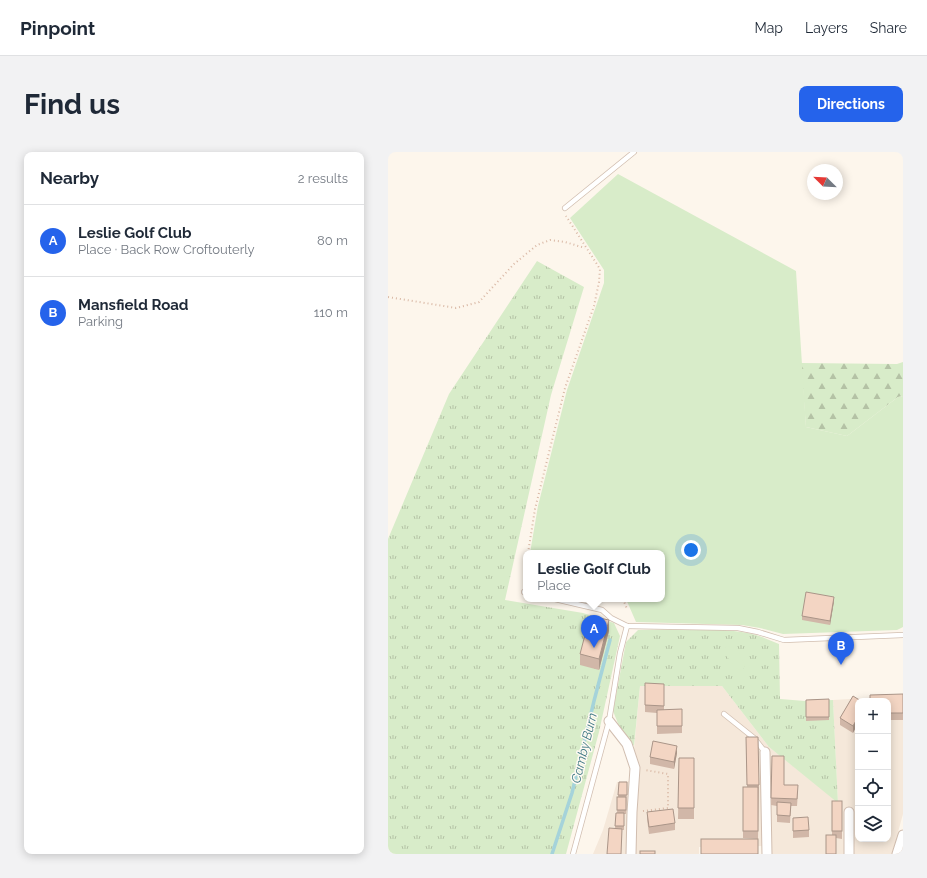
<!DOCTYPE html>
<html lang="en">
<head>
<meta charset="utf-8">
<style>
	body { margin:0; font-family:Raleway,sans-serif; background:#f2f2f3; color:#1f2937 }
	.controls { position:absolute; right:12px; bottom:12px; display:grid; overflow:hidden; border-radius:8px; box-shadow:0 2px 10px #0003 }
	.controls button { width:36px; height:36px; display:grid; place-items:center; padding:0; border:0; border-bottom:1px solid #e0e1e3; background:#fff; color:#1f2937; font:20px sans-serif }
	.compass { position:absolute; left:419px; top:12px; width:36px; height:36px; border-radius:50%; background:#fff; box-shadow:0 2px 10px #0003; rotate:294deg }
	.you { position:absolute; left:303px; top:398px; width:14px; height:14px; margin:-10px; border:3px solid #fff; border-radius:50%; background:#1a73e8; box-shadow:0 0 0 6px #1a73e833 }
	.badge { display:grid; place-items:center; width:26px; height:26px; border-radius:50%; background:#2563eb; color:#fff; font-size:13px; font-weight:700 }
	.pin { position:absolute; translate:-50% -33px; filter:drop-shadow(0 1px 2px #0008) }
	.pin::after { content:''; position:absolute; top:21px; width:14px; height:12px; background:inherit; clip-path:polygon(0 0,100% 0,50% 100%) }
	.popup { position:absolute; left:135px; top:398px; width:142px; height:52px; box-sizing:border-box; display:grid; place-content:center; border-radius:8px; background:#fff; filter:drop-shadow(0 1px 3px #0005); font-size:13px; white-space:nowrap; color:#747a83 }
	.popup b { font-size:15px; color:#1f2937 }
	.popup::after { content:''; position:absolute; left:50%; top:100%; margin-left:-8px; border:8px solid transparent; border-top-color:#fff }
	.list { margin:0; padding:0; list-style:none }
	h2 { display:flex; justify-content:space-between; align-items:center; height:52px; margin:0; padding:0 16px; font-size:17px }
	h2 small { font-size:13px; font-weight:400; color:#747a83 }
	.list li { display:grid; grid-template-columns:26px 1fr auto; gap:12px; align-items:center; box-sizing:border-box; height:72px; padding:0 16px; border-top:1px solid #e0e1e3 }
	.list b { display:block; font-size:15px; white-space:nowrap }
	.list p { margin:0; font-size:13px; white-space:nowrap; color:#747a83 }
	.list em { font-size:13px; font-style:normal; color:#747a83 }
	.icon { flex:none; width:22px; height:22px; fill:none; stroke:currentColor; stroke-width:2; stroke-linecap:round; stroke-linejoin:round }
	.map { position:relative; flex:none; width:515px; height:702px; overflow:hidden; border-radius:8px }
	header { display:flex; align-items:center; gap:24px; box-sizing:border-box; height:56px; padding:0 20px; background:#fff; border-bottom:1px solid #e0e1e3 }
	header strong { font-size:19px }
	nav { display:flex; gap:22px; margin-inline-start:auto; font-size:14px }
	.intro { display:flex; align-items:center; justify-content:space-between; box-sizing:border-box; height:96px; padding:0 24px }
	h1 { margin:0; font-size:28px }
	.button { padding:10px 18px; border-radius:8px; background:#2563eb; color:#fff; font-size:14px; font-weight:700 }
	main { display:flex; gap:24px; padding:0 24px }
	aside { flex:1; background:#fff; border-radius:8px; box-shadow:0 2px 10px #0003 }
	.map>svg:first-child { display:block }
</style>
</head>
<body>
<header>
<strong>Pinpoint</strong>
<nav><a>Map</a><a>Layers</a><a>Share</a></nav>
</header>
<div class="intro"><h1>Find us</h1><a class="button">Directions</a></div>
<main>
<aside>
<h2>Nearby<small>2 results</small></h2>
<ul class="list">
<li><span class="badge">A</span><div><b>Leslie Golf Club</b><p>Place · Back Row Croftouterly</p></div><em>80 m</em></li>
<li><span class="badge">B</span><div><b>Mansfield Road</b><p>Parking</p></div><em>110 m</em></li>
</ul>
</aside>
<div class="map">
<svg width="515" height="702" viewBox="0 0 515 702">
	<defs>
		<pattern id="grass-tufts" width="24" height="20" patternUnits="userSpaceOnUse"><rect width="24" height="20" fill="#d8ecc9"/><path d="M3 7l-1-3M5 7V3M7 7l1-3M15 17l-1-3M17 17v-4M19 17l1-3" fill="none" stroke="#b4c2a5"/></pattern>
		<pattern id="forest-firs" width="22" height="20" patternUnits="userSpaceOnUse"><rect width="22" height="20" fill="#d8ecc9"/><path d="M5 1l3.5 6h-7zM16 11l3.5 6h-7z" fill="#b4c2a5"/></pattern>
	</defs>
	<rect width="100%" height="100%" fill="#fdf6ec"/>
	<path fill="#f5e8da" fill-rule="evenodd" d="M252,534H334L381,595L450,650L445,548L515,544V662L504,702H381V694L311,695V702H205L215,678L229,630L243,629ZM470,549H500V687H470Z"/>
	<g fill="url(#grass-tufts)">
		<polygon points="149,109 196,135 163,243 117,448 195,461 226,471 232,484 211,580 178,702 0,702 0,387 61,242"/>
		<path d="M250,478C286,478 333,474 368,483C375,485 383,489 391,492L392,547L417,549L445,548L450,651L381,595L334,534H252L246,594L231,574L225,559L238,490Z"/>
	</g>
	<polygon fill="url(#forest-firs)" points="515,210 515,244 510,245 459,284 418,275 413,211 509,212"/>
	<g fill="#d8ecc9">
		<polygon points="230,22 408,119 418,275 459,284 510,245 515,244 515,475 509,478 395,482 372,476 354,473 248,470 238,447 274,447 274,401 142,401 150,354 179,238 216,131 216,118 182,66"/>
		<polygon points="347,492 357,515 354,519 348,516 333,497"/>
	</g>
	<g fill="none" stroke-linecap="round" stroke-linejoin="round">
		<polyline stroke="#a5d3da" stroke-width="3.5" points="164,702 184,641 206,549 222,488"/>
		<g stroke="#d1beb0" stroke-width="6">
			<g id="lane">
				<polyline points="177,56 246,0"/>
				<polyline points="136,440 138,440"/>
				<polyline points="167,447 214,458 223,466 239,474 350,476 370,480 396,488 515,483"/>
				<polyline points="336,562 366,586 377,600"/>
				<polyline points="185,702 221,569 232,501 239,474"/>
			</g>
		</g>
		<g stroke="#d1beb0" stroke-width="11">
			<g id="street">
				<polyline points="221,569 239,592 247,616 244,660 243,702"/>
				<polyline points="377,600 379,702"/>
				<polyline points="461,660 461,702"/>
				<polyline points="509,702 515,683"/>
			</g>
		</g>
		<g stroke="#d9b8a5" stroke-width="2" stroke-dasharray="1 3" stroke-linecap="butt">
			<polyline points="0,145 68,156 91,150 126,112 149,93 162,88 177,90 197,96"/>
			<polyline points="140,401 147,357 177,236 206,154 211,130 212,117 178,64"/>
			<polyline points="138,419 138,422"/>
			<polyline points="235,447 239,457"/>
			<polyline points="255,659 280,656 280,622 257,618"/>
		</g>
		<use href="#lane" stroke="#fff" stroke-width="4.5"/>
		<use href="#street" stroke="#fff" stroke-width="9"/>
	</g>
	<g fill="#d1b7a8">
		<polygon points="446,449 442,473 414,468 414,464"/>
		<polygon points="221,479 211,518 192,513 192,502"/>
		<polygon points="276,532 276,558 294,557 294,581 269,582 269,561 257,560 257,553"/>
		<polygon points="515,542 515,568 500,568 500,549"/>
		<polygon points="465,544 465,581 452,573 452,566"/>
		<polygon points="441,547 441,568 418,569 418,548"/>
		<polygon points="358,585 371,633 370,687 355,686 355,635 359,635"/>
		<polygon points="289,601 286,617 262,612 262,605"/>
		<polygon points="384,604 396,633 410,640 409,654 403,654 402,671 389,670 389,654 383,653"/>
		<polygon points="291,606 306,606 306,667 290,667"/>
		<polygon points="231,630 239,630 238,662 236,662 236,678 227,677 228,661 229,661"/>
		<polygon points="444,649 454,649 454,687 448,686 444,683"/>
		<polygon points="259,660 287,671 287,678 261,682 259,667"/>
		<polygon points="405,666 421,678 421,685 405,686"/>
	</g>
	<g fill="#aa9588">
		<polygon points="446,445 446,449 442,473 442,469"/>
		<polygon points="221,468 221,479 211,518 211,507"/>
		<polygon points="470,565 470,572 465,581 465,574"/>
		<polygon points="289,594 289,601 286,617 286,610"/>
	</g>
	<g fill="#f3d5c3" stroke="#aa9588">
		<polygon points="418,440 446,445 442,469 414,464"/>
		<polygon points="202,464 221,468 211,507 192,502"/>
		<polygon points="257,531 276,532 276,554 257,553"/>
		<polygon points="515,542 515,561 500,561 500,549 482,549 482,543"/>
		<polygon points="465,544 473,549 470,549 470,565 465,574 452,566"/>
		<polygon points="441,547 441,565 418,565 418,548"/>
		<polygon points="294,557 294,574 269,574 269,558"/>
		<polygon points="358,585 370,585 371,633 359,633"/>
		<polygon points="265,589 289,594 286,610 262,605"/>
		<polygon points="384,604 396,604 396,633 410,633 409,647 383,646"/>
		<polygon points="291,606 306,606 306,656 290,656"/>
		<polygon points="231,630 239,630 239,643 230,643"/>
		<rect x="355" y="635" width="15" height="44"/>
		<rect x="229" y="645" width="9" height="13"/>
		<rect x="444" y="649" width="10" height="30"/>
		<polygon points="389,650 403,651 402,664 389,663"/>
		<polygon points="285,657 287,671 261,675 259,660"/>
		<polygon points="228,661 236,661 236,674 227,674"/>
		<polygon points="420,665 421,678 405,679 405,666"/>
		<polygon points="221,676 234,677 233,702 219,702"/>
		<rect x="438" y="683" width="10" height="19"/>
		<rect x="313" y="687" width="57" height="15"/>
		<rect x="252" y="699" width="15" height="3"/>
	</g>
	<g text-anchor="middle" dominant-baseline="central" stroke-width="3" stroke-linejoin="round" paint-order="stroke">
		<g font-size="13" font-style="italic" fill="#437c86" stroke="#fffaf3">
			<text transform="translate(196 596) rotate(-76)">Camby Burn</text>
		</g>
	</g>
</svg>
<div class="controls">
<button>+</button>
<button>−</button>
<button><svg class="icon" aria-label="locate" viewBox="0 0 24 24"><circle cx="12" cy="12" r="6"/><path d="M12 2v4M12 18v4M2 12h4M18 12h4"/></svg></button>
<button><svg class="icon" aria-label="layers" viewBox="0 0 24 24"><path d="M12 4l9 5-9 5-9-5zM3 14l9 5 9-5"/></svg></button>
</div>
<svg class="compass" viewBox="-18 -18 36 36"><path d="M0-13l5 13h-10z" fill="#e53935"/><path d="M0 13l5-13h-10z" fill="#747a83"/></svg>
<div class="you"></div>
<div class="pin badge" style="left:206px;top:496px">A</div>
<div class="popup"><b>Leslie Golf Club</b>Place</div>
<div class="pin badge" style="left:453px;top:513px">B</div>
</div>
</main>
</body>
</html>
